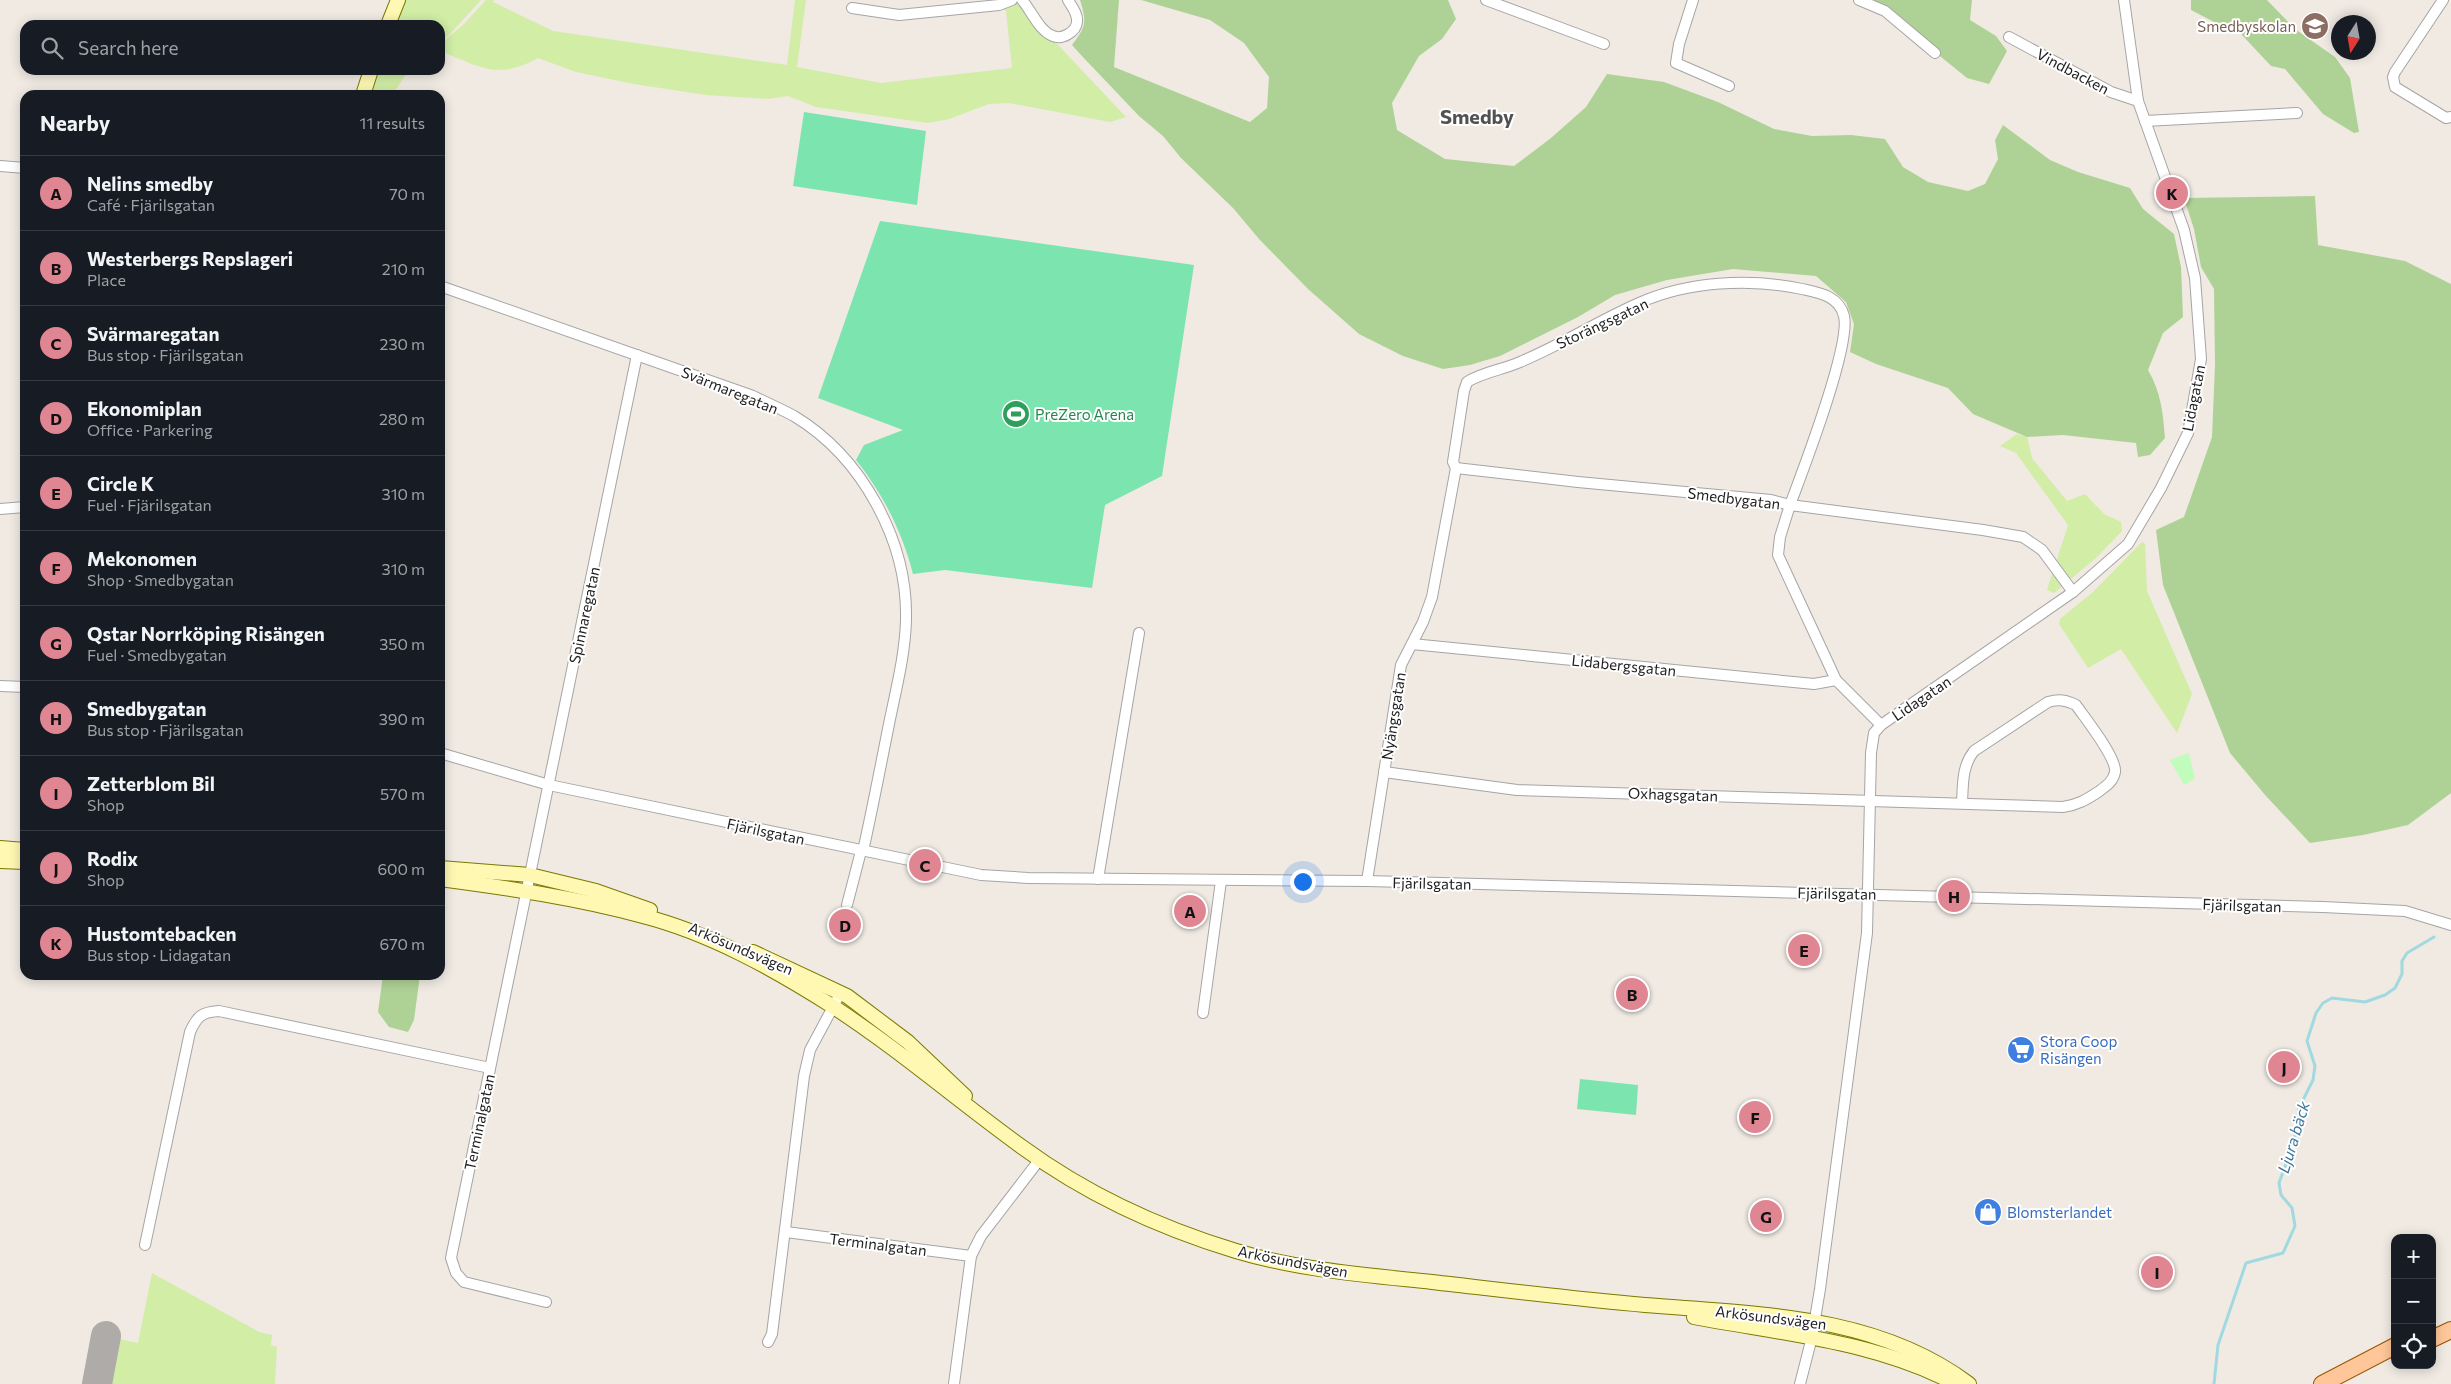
<!DOCTYPE html>
<html lang="en">
<head>
<meta charset="utf-8">
<style>
	body { margin:0; font-family:Commissioner,sans-serif; background:#20242c; color:#f1f3f6 }
	.controls { position:absolute; right:15px; bottom:15px; display:grid; overflow:hidden; border-radius:10px; box-shadow:0 2px 12px #0003 }
	.controls button { width:45px; height:45px; display:grid; place-items:center; padding:0; border:0; border-bottom:1px solid #363941; background:#171b24; color:#f1f3f6; font:25px sans-serif }
	.compass { position:absolute; left:2331px; top:15px; width:45px; height:45px; border-radius:50%; background:#171b24; box-shadow:0 2px 12px #0003; rotate:191deg }
	.you { position:absolute; left:1302px; top:881px; width:18px; height:18px; margin:-12px; border:4px solid #fff; border-radius:50%; background:#1a73e8; box-shadow:0 0 0 8px #1a73e833 }
	.badge { display:grid; place-items:center; width:32px; height:32px; border-radius:50%; background:#e08692; color:#111; font-size:16px; font-weight:700 }
	.pin { position:absolute; translate:-50% -50%; border:2px solid #fff; box-shadow:0 1px 5px #0006 }
	.list { margin:0; padding:0; list-style:none }
	h2 { display:flex; justify-content:space-between; align-items:center; height:65px; margin:0; padding:0 20px; font-size:21px }
	h2 small { font-size:16px; font-weight:400; color:#9ea1a6 }
	.list li { display:grid; grid-template-columns:32px 1fr auto; gap:15px; align-items:center; box-sizing:border-box; height:75px; padding:0 20px; border-top:1px solid #363941 }
	.list b { display:block; font-size:19px; white-space:nowrap }
	.list p { margin:0; font-size:16px; white-space:nowrap; color:#9ea1a6 }
	.list em { font-size:16px; font-style:normal; color:#9ea1a6 }
	.icon { flex:none; width:28px; height:28px; fill:none; stroke:currentColor; stroke-width:2; stroke-linecap:round; stroke-linejoin:round }
	.map { position:relative; flex:none; width:2451px; height:1384px; overflow:hidden }
	.search { position:absolute; background:#171b24; box-shadow:0 2px 12px #0003; left:20px; top:20px; width:425px; height:55px; display:flex; align-items:center; gap:12px; box-sizing:border-box; padding:0 18px; border-radius:15px; color:#9ea1a6; font-size:19px }
	.panel { position:absolute; background:#171b24; box-shadow:0 2px 12px #0003; left:20px; top:90px; width:425px; height:890px; border-radius:15px }
	.map>svg:first-child { display:block }
</style>
</head>
<body>
<div class="map">
<svg width="2451" height="1384" viewBox="0 0 2451 1384">
	<rect width="100%" height="100%" fill="#f0eae3"/>
	<g fill="#d1eda6">
		<polygon points="406,0 481,0 449,35 440,41 440,25 396,25"/>
		<path d="M486,0H494L493,2L553,31L787,65L795,0H806L797,67L881,83L1012,68L1006,11L999,5L1012,0H1022L1044,30L1126,117L1110,122L1009,103L989,104L949,119L928,123L816,107L788,96L768,99L706,95L634,84L576,72L538,58C497,81 479,66 440,51V44L463,25Z"/>
		<polygon points="378,70 409,70 392,95 371,95"/>
		<polygon points="2017,434 2027,437 2032,458 2067,501 2085,494 2104,514 2121,522 2122,531 2096,558 2054,593 2047,590 2068,525 2016,453 2000,446"/>
		<polygon points="2142,542 2145,544 2147,591 2192,694 2177,733 2121,649 2088,668 2059,624 2060,619 2093,592"/>
		<polygon points="152,1273 259,1332 272,1335 271,1345 277,1347 275,1384 104,1384 114,1338 138,1343"/>
	</g>
	<g fill="#aed295">
		<path d="M1080,0H1119L1114,67L1250,122L1267,108L1269,77L1244,43L1210,20L1141,0H1448L1456,19L1442,39L1419,56L1392,103L1397,130L1445,159L1514,166L1551,138L1586,107L1607,74L1664,82L1718,102L1774,129L1812,136L1851,135L1885,139L1903,167L1928,182L1968,191L1985,184L1998,159L1995,140L2003,125L2050,160L2078,172L2130,188L2143,209L2174,234L2181,267L2183,317L2163,333L2148,370C2161,392 2163,413 2165,438L2150,455L2138,457L2136,443L2063,435L2027,437L1973,414L1948,388L1876,364L1850,352L1854,324L1846,302L1816,276L1733,269L1667,280L1615,295L1578,317L1500,356L1470,365L1443,369L1403,356L1359,334L1308,289L1259,239L1233,208L1181,158L1163,136L1139,116L1081,55L1072,45C1086,27 1087,22 1080,0Z"/>
		<polygon points="1871,0 1972,0 1970,20 1996,36 2007,51 1989,84 1967,78"/>
		<polygon points="2191,0 2267,0 2295,29 2335,57 2350,78 2359,132 2354,133 2323,114 2285,69 2271,66 2242,35 2237,24 2216,23 2191,10"/>
		<polygon points="2315,196 2318,245 2405,261 2451,284 2451,793 2408,825 2363,835 2310,843 2266,796 2230,753 2163,585 2156,530 2184,517 2212,437 2215,365 2214,289 2201,267 2194,229 2184,198"/>
		<polygon points="383,975 420,975 414,1020 408,1032 389,1027 378,1012"/>
	</g>
	<polygon fill="#c0fdbd" points="2189,753 2195,779 2184,785 2170,760"/>
	<g fill="#7ce4af">
		<polygon points="804,112 926,131 917,205 793,186"/>
		<path d="M880,221L1194,265L1162,476L1105,505L1092,588L945,570L913,574C902,531 883,494 856,460L864,445L903,430L818,398Z"/>
		<polygon points="1580,1079 1638,1085 1636,1115 1577,1109"/>
	</g>
	<g fill="none" stroke-linecap="round" stroke-linejoin="round">
		<polyline stroke="#a1d9e0" stroke-width="3" points="2214,1384 2218,1345 2246,1263 2283,1253 2295,1226 2292,1208 2281,1195 2279,1183 2294,1142 2299,1108 2313,1080 2315,1066 2307,1041 2316,1013 2323,1003 2332,998 2365,1002 2385,995 2395,988 2402,974 2402,961 2407,953 2434,937"/>
		<polyline stroke="#aeaba8" stroke-width="30" points="97,1384 106,1336"/>
		<g stroke="#a5a5a5" stroke-width="12">
			<g id="minor">
				<path d="M1022,0C1031,10 1039,31 1053,36C1062,40 1076,32 1077,22C1078,14 1072,7 1068,0"/>
				<polyline points="1486,0 1604,44"/>
				<polyline points="1693,0 1679,44 1676,63 1729,86"/>
				<polyline points="1859,0 1885,11 1935,53"/>
				<polyline points="2443,0 2395,72 2393,77 2395,87 2446,118 2451,117"/>
				<polyline points="852,8 899,15 999,5 1012,0"/>
				<polyline points="2009,37 2111,92 2138,101"/>
				<polyline points="2145,121 2297,113"/>
				<polyline points="0,166 25,168"/>
				<path d="M440,286L753,396C767,403 781,409 794,416C862,457 908,541 906,620C905,657 895,693 888,729C880,769 872,811 863,851"/>
				<path d="M1456,468L1453,462L1464,391L1467,382C1483,372 1502,370 1520,362C1561,345 1598,321 1639,303C1688,281 1750,278 1802,289C1820,293 1839,296 1844,316C1851,346 1803,470 1790,505L1983,530L2023,537L2042,550L2073,592"/>
				<polyline points="1456,468 1578,482 1771,500 1790,505 1780,537 1778,555 1836,680 1881,725"/>
				<polyline points="0,509 25,507"/>
				<polyline points="1412,644 1814,684 1836,680"/>
				<polyline points="0,686 25,687"/>
				<polyline points="440,753 549,785 981,875 1028,878 1367,881 2323,907 2405,911 2451,925"/>
				<path d="M1384,772L1517,790L2063,807C2077,805 2086,800 2098,792C2106,786 2113,782 2115,772C2117,758 2085,718 2076,705C2066,700 2059,699 2048,702L1974,751C1962,766 1963,784 1962,803"/>
				<polyline points="1098,879 1139,633"/>
				<polyline points="1367,881 1401,665 1423,622 1432,597 1456,468"/>
				<polyline points="847,905 861,851"/>
				<polyline points="1203,1013 1221,881"/>
				<polyline points="786,1232 971,1256"/>
				<path d="M145,1245L190,1032C197,1016 202,1012 219,1011L490,1068"/>
				<polyline points="546,1302 464,1282 456,1273 451,1258 637,355"/>
				<polyline points="768,1342 772,1334 804,1076 810,1050 841,992"/>
				<polyline points="954,1384 971,1256 981,1236 1040,1159"/>
				<polyline points="1800,1384 1812,1337 1820,1289 1867,933 1871,753 1874,733 1881,725 2073,592 2128,544 2161,488 2188,433 2201,359 2195,278 2184,230 2138,101 2124,0"/>
			</g>
		</g>
		<g stroke="#7a7900" stroke-width="16">
			<g id="secondary">
				<polyline points="388,25 398,0"/>
				<polyline points="363,95 371,70"/>
				<polyline points="0,848 25,850"/>
				<polyline points="0,861 25,862"/>
				<polyline points="440,868 530,875 596,891 650,910"/>
				<path d="M440,879C508,888 577,898 643,916C709,933 772,968 829,1004C896,1047 957,1100 1022,1147C1086,1194 1160,1228 1236,1251C1299,1270 1366,1275 1432,1282C1503,1290 1574,1299 1645,1305C1756,1314 1876,1314 1969,1384"/>
				<polyline points="753,952 847,996 908,1042 965,1096"/>
				<path d="M1694,1317C1783,1334 1875,1341 1956,1384"/>
			</g>
		</g>
		<g stroke="#985400" stroke-width="18">
			<g id="primary">
				<polyline points="2432,1339 2451,1330"/>
				<polyline points="2322,1384 2395,1346"/>
			</g>
		</g>
		<use href="#minor" stroke="#fff" stroke-width="10"/>
		<use href="#secondary" stroke="#fef8b3" stroke-width="14"/>
		<use href="#primary" stroke="#ffc799" stroke-width="16"/>
	</g>
	<defs>
		<g id="school-disc" transform="scale(1.4375)"><circle r="9.5" fill="#8d6e63" stroke="#fff"/><path d="M0-5L7-2L0 1L-7-2ZM-4 1L0 2.5L4 1V4Q0 6-4 4Z" fill="#fff"/></g>
		<g id="stadium-disc" transform="scale(1.4375)"><circle r="9.5" fill="#2e9e5b" stroke="#fff"/><path d="M0-5a6.5 5 0 1 0 0 10a6.5 5 0 1 0 0-10ZM-3.5-1.8h7v3.6h-7Z" fill="#fff"/></g>
		<g id="supermarket-disc" transform="scale(1.4375)"><circle r="9.5" fill="#3f7fe0" stroke="#fff"/><path d="M-6-5.5h2.5l.6 2H6L4.5 2H-2.5L-4.4-4H-6ZM-1.5 3.2a1.3 1.3 0 1 0 .1 0ZM3 3.2a1.3 1.3 0 1 0 .1 0Z" fill="#fff"/></g>
		<g id="shop-disc" transform="scale(1.4375)"><circle r="9.5" fill="#3f7fe0" stroke="#fff"/><path d="M-5-2.5h2.3a2.7 3.5 0 0 1 5.4 0H5L5.5 6h-11ZM-1.5-2.5h3a1.5 2.3 0 0 0-3 0Z" fill="#fff"/></g>
	</defs>
	<g fill-rule="evenodd">
		<use href="#school-disc" x="2315" y="26"/>
		<use href="#stadium-disc" x="1016" y="414"/>
		<use href="#supermarket-disc" x="2021" y="1050"/>
		<use href="#shop-disc" x="1988" y="1212"/>
	</g>
	<g text-anchor="middle" dominant-baseline="central" stroke-width="4" stroke-linejoin="round" paint-order="stroke">
		<g font-size="15" fill="#785e54" stroke="#fff" text-anchor="end">
			<text x="2296" y="26">Smedbyskolan</text>
		</g>
		<g font-size="15" fill="#1e1e1e" stroke="#fff">
			<text transform="translate(2073 71) rotate(28)">Vindbacken</text>
			<text transform="translate(1602 323) rotate(-25)">Storängsgatan</text>
			<text transform="translate(730 390) rotate(22)">Svärmaregatan</text>
			<text transform="translate(2193 398) rotate(-79)">Lidagatan</text>
			<text transform="translate(1734 498) rotate(7)">Smedbygatan</text>
			<text transform="translate(584 615) rotate(-78)">Spinnaregatan</text>
			<text transform="translate(1624 665) rotate(6)">Lidabergsgatan</text>
			<text transform="translate(1921 698) rotate(-34)">Lidagatan</text>
			<text transform="translate(1393 716) rotate(-81)">Nyängsgatan</text>
			<text transform="translate(1673 794) rotate(2)">Oxhagsgatan</text>
			<text transform="translate(766 831) rotate(12)">Fjärilsgatan</text>
			<text transform="translate(1432 883) rotate(1)">Fjärilsgatan</text>
			<text transform="translate(1837 893) rotate(1)">Fjärilsgatan</text>
			<text transform="translate(2242 905) rotate(2)">Fjärilsgatan</text>
			<text transform="translate(741 948) rotate(23)">Arkösundsvägen</text>
			<text transform="translate(479 1122) rotate(-78)">Terminalgatan</text>
			<text transform="translate(878 1244) rotate(7)">Terminalgatan</text>
			<text transform="translate(1293 1261) rotate(11)">Arkösundsvägen</text>
			<text transform="translate(1771 1317) rotate(7)">Arkösundsvägen</text>
		</g>
		<g font-size="15" fill="#27864d" stroke="#fff" text-anchor="start">
			<text x="1035" y="414">PreZero Arena</text>
		</g>
		<g font-size="15" fill="#366cbe" stroke="#fff" text-anchor="start">
			<text x="2040" y="1041">Stora Coop<tspan x="2040" dy="17">Risängen</tspan></text>
			<text x="2007" y="1212">Blomsterlandet</text>
		</g>
		<g font-size="16" font-style="italic" fill="#3c779c" stroke="#fff">
			<text transform="translate(2293 1137) rotate(-73)">Ljura bäck</text>
		</g>
		<g font-size="20" font-weight="bold" fill="#515151" stroke="#fff">
			<text x="1477" y="116">Smedby</text>
		</g>
	</g>
</svg>
<div class="controls">
<button>+</button>
<button>−</button>
<button><svg class="icon" aria-label="locate" viewBox="0 0 24 24"><circle cx="12" cy="12" r="6"/><path d="M12 2v4M12 18v4M2 12h4M18 12h4"/></svg></button>
</div>
<svg class="compass" viewBox="-18 -18 36 36"><path d="M0-13l5 13h-10z" fill="#e53935"/><path d="M0 13l5-13h-10z" fill="#9ea1a6"/></svg>
<div class="you"></div>
<div class="pin badge" style="left:1190px;top:911px">A</div>
<div class="pin badge" style="left:1632px;top:994px">B</div>
<div class="pin badge" style="left:925px;top:865px">C</div>
<div class="pin badge" style="left:845px;top:925px">D</div>
<div class="pin badge" style="left:1804px;top:950px">E</div>
<div class="pin badge" style="left:1755px;top:1117px">F</div>
<div class="pin badge" style="left:1766px;top:1216px">G</div>
<div class="pin badge" style="left:1954px;top:896px">H</div>
<div class="pin badge" style="left:2157px;top:1272px">I</div>
<div class="pin badge" style="left:2284px;top:1067px">J</div>
<div class="pin badge" style="left:2172px;top:193px">K</div>
<div class="search"><svg class="icon" aria-label="search" viewBox="0 0 24 24"><circle cx="10" cy="10" r="6"/><path d="M15 15l6 6"/></svg>Search here</div>
<section class="panel">
<h2>Nearby<small>11 results</small></h2>
<ul class="list">
<li><span class="badge">A</span><div><b>Nelins smedby</b><p>Café · Fjärilsgatan</p></div><em>70 m</em></li>
<li><span class="badge">B</span><div><b>Westerbergs Repslageri</b><p>Place</p></div><em>210 m</em></li>
<li><span class="badge">C</span><div><b>Svärmaregatan</b><p>Bus stop · Fjärilsgatan</p></div><em>230 m</em></li>
<li><span class="badge">D</span><div><b>Ekonomiplan</b><p>Office · Parkering</p></div><em>280 m</em></li>
<li><span class="badge">E</span><div><b>Circle K</b><p>Fuel · Fjärilsgatan</p></div><em>310 m</em></li>
<li><span class="badge">F</span><div><b>Mekonomen</b><p>Shop · Smedbygatan</p></div><em>310 m</em></li>
<li><span class="badge">G</span><div><b>Qstar Norrköping Risängen</b><p>Fuel · Smedbygatan</p></div><em>350 m</em></li>
<li><span class="badge">H</span><div><b>Smedbygatan</b><p>Bus stop · Fjärilsgatan</p></div><em>390 m</em></li>
<li><span class="badge">I</span><div><b>Zetterblom Bil</b><p>Shop</p></div><em>570 m</em></li>
<li><span class="badge">J</span><div><b>Rodix</b><p>Shop</p></div><em>600 m</em></li>
<li><span class="badge">K</span><div><b>Hustomtebacken</b><p>Bus stop · Lidagatan</p></div><em>670 m</em></li>
</ul>
</section>
</div>
</body>
</html>
